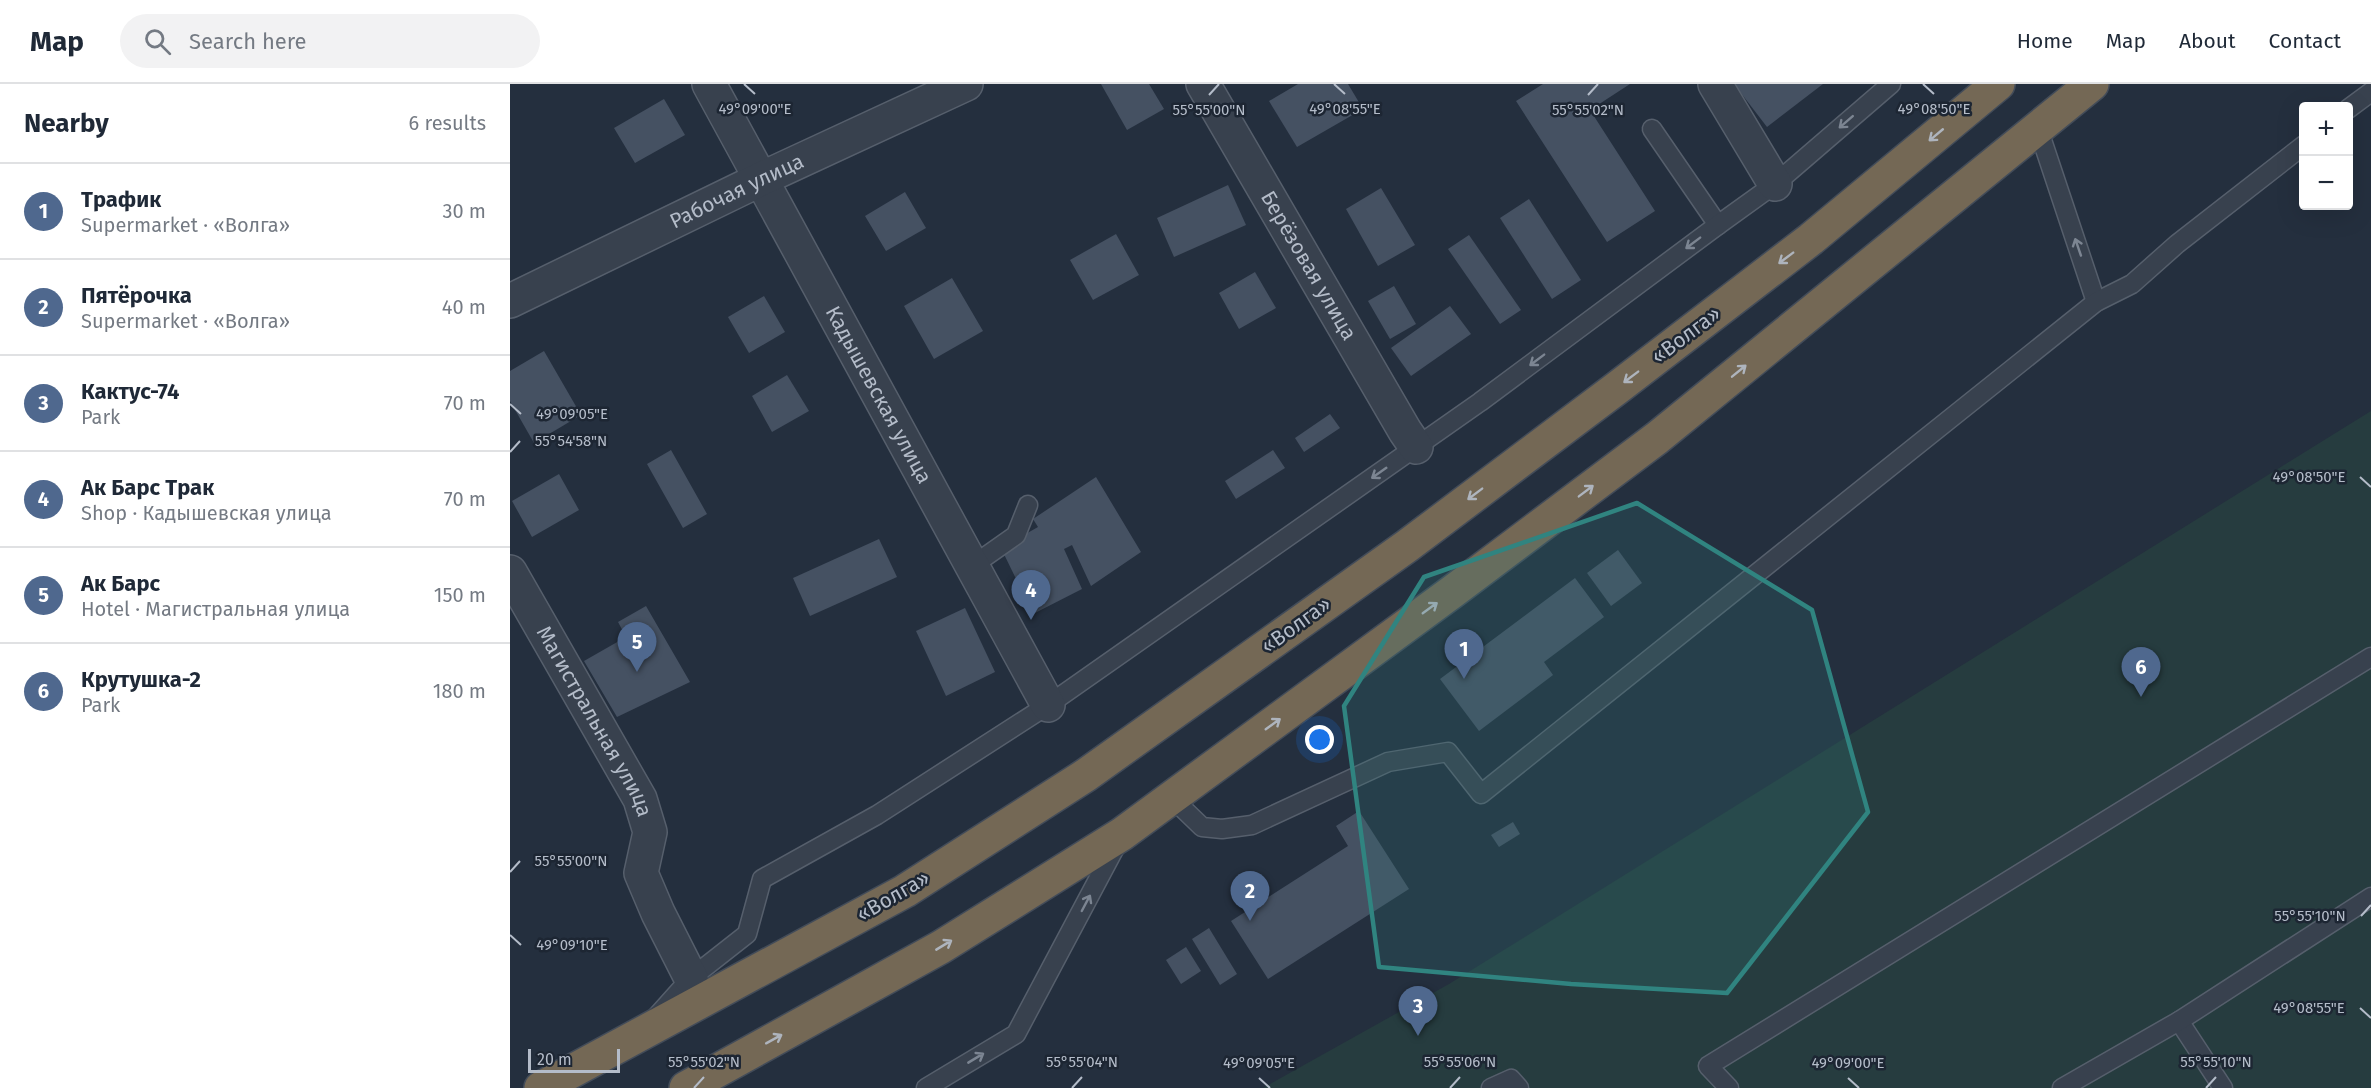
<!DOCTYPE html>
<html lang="en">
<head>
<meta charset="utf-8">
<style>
	body { margin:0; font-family:"Fira Sans",sans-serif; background:#f2f2f3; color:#1f2937 }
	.controls { position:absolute; right:18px; top:18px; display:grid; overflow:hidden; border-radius:6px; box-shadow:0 6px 24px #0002 }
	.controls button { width:54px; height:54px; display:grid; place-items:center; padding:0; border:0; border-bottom:2px solid #e0e1e3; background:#fff; color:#1f2937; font:30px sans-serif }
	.scale { position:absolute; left:18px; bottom:15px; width:92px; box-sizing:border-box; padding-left:6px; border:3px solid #b4bcc9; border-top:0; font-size:16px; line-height:21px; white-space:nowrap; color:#b4bcc9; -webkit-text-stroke:4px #1d2633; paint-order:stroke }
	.you { position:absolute; left:810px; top:656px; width:21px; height:21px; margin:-15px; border:4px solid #fff; border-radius:50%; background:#1a73e8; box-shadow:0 0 0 9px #1a73e833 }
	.badge { display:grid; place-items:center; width:39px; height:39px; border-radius:50%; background:#4f688e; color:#fff; font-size:20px; font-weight:700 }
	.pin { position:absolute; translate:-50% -50px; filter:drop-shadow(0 2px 3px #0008) }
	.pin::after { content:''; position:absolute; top:32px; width:21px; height:18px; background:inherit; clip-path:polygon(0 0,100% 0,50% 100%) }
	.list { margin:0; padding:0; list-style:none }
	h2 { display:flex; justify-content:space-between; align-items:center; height:78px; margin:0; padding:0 24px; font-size:26px }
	h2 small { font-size:20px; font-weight:400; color:#747a83 }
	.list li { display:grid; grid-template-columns:39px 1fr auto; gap:18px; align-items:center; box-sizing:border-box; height:96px; padding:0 24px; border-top:2px solid #e0e1e3 }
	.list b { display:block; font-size:22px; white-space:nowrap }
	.list p { margin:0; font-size:20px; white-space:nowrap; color:#747a83 }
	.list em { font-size:20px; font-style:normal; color:#747a83 }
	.icon { flex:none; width:33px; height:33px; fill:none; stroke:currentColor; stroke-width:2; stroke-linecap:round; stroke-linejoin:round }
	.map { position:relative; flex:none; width:1861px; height:1004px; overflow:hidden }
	header { display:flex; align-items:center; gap:36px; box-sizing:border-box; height:84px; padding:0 30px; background:#fff; border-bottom:2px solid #e0e1e3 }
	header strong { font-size:28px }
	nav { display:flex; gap:33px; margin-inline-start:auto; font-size:21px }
	.search { width:420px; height:54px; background:#f2f2f3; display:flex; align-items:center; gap:15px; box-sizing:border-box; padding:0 21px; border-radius:33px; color:#747a83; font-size:22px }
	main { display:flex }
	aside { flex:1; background:#fff }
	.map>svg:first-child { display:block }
</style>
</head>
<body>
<header>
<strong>Map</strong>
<div class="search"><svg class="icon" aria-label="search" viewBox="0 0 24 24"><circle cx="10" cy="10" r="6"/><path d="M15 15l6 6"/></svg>Search here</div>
<nav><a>Home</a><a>Map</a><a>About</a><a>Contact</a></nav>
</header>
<main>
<aside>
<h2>Nearby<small>6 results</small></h2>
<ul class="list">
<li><span class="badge">1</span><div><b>Трафик</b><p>Supermarket · «Волга»</p></div><em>30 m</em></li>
<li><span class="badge">2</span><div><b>Пятёрочка</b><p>Supermarket · «Волга»</p></div><em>40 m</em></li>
<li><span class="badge">3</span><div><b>Кактус-74</b><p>Park</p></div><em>70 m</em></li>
<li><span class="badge">4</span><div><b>Ак Барс Трак</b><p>Shop · Кадышевская улица</p></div><em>70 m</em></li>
<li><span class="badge">5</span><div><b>Ак Барс</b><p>Hotel · Магистральная улица</p></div><em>150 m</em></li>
<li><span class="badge">6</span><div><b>Крутушка-2</b><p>Park</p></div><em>180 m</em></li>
</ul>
</aside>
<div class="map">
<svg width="1861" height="1004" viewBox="0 0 1861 1004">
	<rect width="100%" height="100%" fill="#242f3e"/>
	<polygon fill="#263c3f" points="1861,327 1861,1004 753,1004 939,900"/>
	<g fill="#455162">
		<polygon points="591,0 639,0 654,25 617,46"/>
		<polygon points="788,0 838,0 853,25 787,63 759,17"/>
		<polygon points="1033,0 1120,0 1080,26 1145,127 1097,158 1006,17"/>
		<polygon points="1224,0 1313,0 1257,43"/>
		<polygon points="154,15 175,51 125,79 104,44"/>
		<polygon points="718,101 736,141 664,173 647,134"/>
		<polygon points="871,104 905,161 868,182 836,125"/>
		<polygon points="395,108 416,144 376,167 355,132"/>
		<polygon points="1019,115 1071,196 1042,215 990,134"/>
		<polygon points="606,150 629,191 583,216 560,176"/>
		<polygon points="959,151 1011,226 990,240 938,165"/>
		<polygon points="745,188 766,224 729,245 709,209"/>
		<polygon points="442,194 473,247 424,275 394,222"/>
		<polygon points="884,202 906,240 880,255 858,217"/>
		<polygon points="254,212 275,248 239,269 218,233"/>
		<polygon points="940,222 961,250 901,292 881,264"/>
		<polygon points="34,267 71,331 24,359 0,317 0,287"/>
		<polygon points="277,291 299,327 262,348 242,312"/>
		<polygon points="820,330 830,344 794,368 785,354"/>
		<polygon points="161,366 197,430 173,444 137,380"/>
		<polygon points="763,366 775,384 726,415 715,397"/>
		<polygon points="49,390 69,426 22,453 2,417"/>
		<polygon points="586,393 631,468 581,502 562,461 554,465 572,505 523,530 491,464 528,443 523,435"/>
		<polygon points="369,455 387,493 300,532 283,494"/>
		<polygon points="1108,466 1132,499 1101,522 1077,489"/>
		<polygon points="1065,494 1094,533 1034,578 1043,591 969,647 930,595"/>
		<polygon points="136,522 180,598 107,633 74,577 116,553 108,538"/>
		<polygon points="455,524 485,588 436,612 406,547"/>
		<polygon points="849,727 899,805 758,895 721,837 838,762 826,742"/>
		<polygon points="1003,738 1010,750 989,763 981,751"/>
		<polygon points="699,844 727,890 710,901 682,855"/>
		<polygon points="676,863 691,887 671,900 656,876"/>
	</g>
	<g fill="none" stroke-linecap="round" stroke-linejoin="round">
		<g stroke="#565f6c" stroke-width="21">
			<g id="lane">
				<polyline points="1838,25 1861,8"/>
				<polyline points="1528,44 1586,218"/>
				<polyline points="1142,45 1208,141"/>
				<polyline points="462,482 506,451 518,421"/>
				<polyline points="662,714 692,743 712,745 742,741 878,678 938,668 971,710 1586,218 1622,200 1667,160 1794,61"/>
				<polyline points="147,932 181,894 237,850 252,795 367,731 538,621 970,318 1208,141 1265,100 1381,0"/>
				<polyline points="1669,937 1713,1004"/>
				<polyline points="416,1004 506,950 608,758"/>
				<polyline points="981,1004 1001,995 1009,1004"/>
				<polyline points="1219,1004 1198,982 1861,573"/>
				<polyline points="1552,1004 1669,937 1861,813"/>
			</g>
		</g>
		<g stroke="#565f6c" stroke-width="36">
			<g id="street">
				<path id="s1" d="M199,0L538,621"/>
				<path id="s2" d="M693,0L895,347L906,363"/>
				<polyline points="1205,0 1265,100"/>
				<path id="s3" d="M0,217L251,95L456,0"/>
				<path id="s4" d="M0,488L130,715L140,748L131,789L148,829L181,894"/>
			</g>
		</g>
		<g stroke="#434c59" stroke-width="36">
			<g id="highway">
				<polyline points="31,1004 395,807 576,691 897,462 1107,304 1301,155 1488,0"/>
				<polyline points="176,1004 431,863 612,750 942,508 1147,354 1582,0"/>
			</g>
		</g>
		<use href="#lane" stroke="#38414e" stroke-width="18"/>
		<use href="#street" stroke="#38414e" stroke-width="33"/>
		<use href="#highway" stroke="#746855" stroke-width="33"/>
	</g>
	<defs><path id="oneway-shaft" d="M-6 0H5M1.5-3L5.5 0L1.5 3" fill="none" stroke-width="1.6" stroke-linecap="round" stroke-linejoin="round" transform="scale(1.5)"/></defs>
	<g stroke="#7c8592">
		<use href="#oneway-shaft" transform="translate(1336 38) rotate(139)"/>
		<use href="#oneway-shaft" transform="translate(1183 159) rotate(143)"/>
		<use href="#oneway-shaft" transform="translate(1568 163) rotate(-109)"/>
		<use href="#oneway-shaft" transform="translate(1027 276) rotate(143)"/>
		<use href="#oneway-shaft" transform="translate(869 389) rotate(145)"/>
		<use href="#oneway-shaft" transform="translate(576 819) rotate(-62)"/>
		<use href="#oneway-shaft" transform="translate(466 974) rotate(-31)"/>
	</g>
	<g stroke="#aeb4bd">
		<use href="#oneway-shaft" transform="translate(1426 51) rotate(140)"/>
		<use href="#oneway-shaft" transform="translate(1276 174) rotate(143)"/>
		<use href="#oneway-shaft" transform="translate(1229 287) rotate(-39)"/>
		<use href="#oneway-shaft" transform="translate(1121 293) rotate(143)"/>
		<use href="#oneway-shaft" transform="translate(1076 407) rotate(-37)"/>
		<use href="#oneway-shaft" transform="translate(965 410) rotate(143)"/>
		<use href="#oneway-shaft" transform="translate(920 524) rotate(-36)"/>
		<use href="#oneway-shaft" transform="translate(763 640) rotate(-36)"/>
		<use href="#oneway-shaft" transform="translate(434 861) rotate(-31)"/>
		<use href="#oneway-shaft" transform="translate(264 955) rotate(-29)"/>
	</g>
	<path fill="#308480" fill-opacity="0.2" stroke="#308480" stroke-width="4.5" stroke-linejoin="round" d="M1127,419L1302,526L1358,728L1217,909L1061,900L869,883L834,622L914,493Z"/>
	<path fill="none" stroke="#b4bcc9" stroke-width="2" d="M234,0L245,10M824,0L835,10M1413,0L1424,10M699,11L709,0M1078,11L1088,0M0,320L11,330M0,368L10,357M1850,393L1861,403M0,788L10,777M1851,832L1861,821M0,851L11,861M1850,924L1861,934M749,994L760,1004M1338,994L1349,1004M184,1004L194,993M562,1004L572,993M940,1004L950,993M1696,1004L1706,993"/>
	<g text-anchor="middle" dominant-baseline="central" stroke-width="5" stroke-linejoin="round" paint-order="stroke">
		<g font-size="21" fill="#b4bcc9" stroke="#1d2633">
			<text stroke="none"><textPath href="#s3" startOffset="252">Рабочая улица</textPath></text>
			<text stroke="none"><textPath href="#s2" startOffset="210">Берёзовая улица</textPath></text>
			<text transform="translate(1176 251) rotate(-37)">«Волга»</text>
			<text stroke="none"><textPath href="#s1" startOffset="354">Кадышевская улица</textPath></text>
			<text transform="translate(786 541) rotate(-36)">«Волга»</text>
			<text stroke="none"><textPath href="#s4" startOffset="172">Магистральная улица</textPath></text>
			<text transform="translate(383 812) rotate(-30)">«Волга»</text>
		</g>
	</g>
	<g font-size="15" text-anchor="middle" fill="#b4bcc9" stroke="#1d2633" stroke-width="5" stroke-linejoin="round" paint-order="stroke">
		<text x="245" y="30">49°09'00"E</text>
		<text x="835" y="30">49°08'55"E</text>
		<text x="1424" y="30">49°08'50"E</text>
		<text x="699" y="31">55°55'00"N</text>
		<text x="1078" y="31">55°55'02"N</text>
		<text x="62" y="335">49°09'05"E</text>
		<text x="61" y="362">55°54'58"N</text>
		<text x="1799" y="398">49°08'50"E</text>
		<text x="61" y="782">55°55'00"N</text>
		<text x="1800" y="837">55°55'10"N</text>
		<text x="62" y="866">49°09'10"E</text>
		<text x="1799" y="929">49°08'55"E</text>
		<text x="194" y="983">55°55'02"N</text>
		<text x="572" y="983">55°55'04"N</text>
		<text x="950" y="983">55°55'06"N</text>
		<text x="1706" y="983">55°55'10"N</text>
		<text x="749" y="984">49°09'05"E</text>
		<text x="1338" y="984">49°09'00"E</text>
	</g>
</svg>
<div class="controls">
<button>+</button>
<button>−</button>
</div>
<div class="scale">20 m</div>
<div class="you"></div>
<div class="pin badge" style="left:954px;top:595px">1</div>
<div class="pin badge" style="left:740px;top:837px">2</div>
<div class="pin badge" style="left:908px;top:952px">3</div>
<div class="pin badge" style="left:521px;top:536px">4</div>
<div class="pin badge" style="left:127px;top:588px">5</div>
<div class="pin badge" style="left:1631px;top:613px">6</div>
</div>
</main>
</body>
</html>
